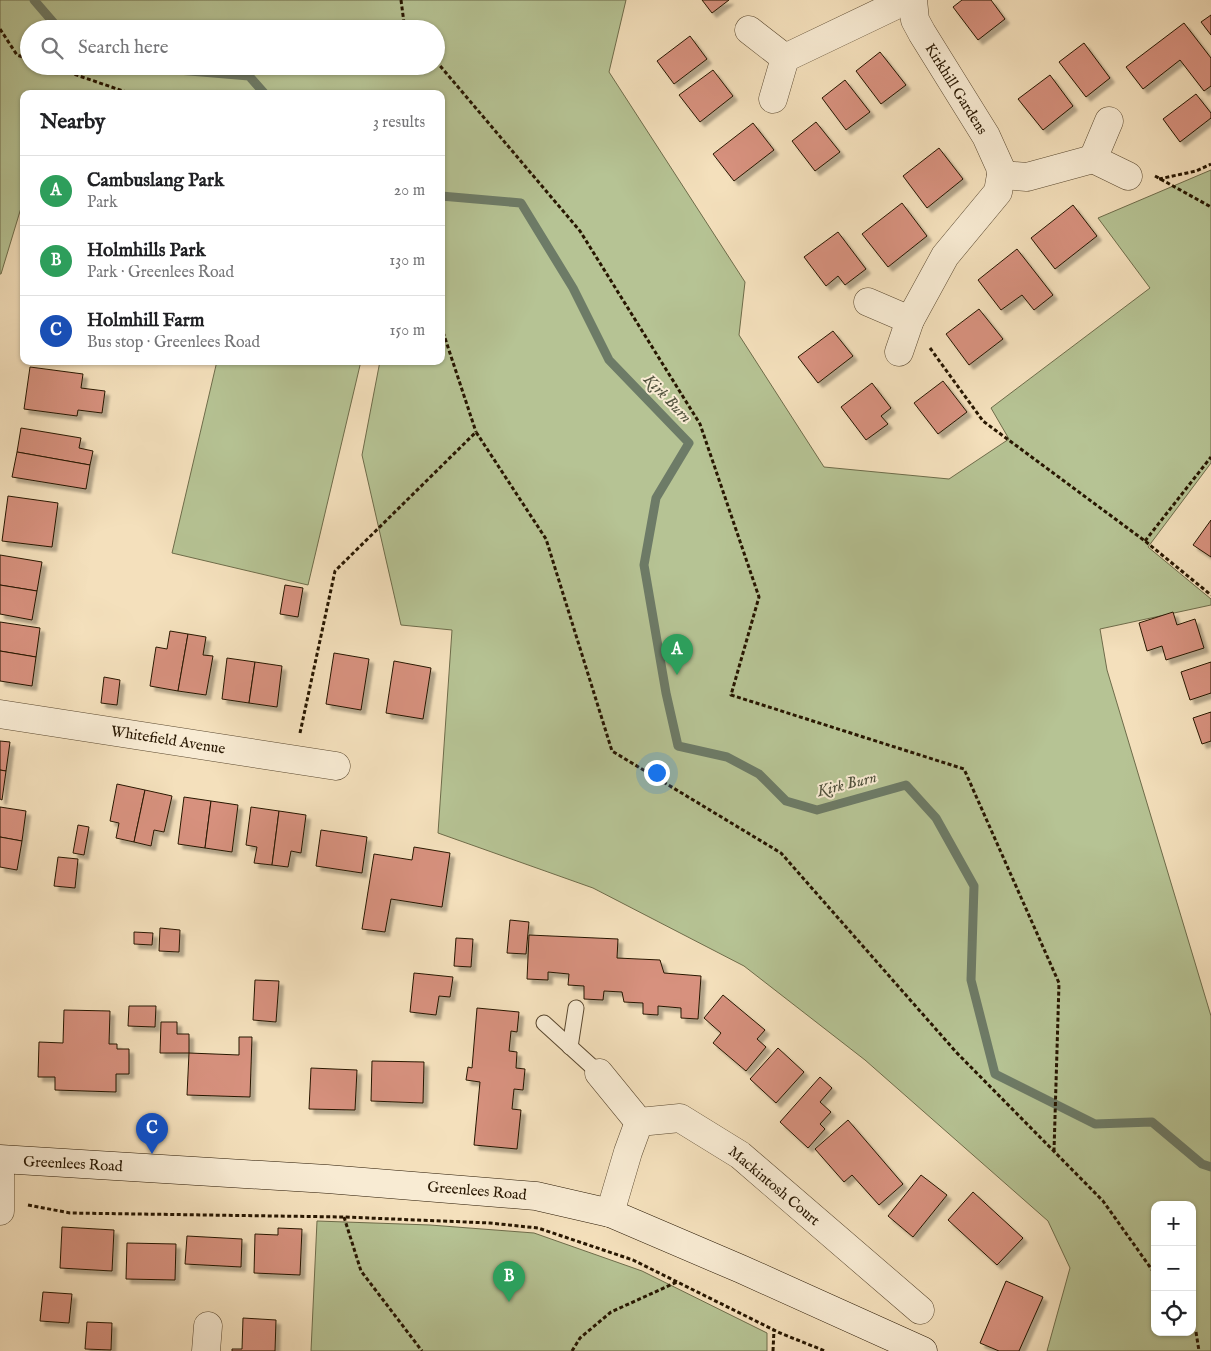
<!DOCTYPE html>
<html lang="en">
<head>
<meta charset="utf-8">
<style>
	body { margin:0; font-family:"IM FELL English",serif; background:#f6f6f6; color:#202124 }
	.controls { position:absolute; right:15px; bottom:15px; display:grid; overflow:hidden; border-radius:10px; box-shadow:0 1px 4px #0004 }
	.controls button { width:45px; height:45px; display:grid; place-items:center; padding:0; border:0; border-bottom:1px solid #e0e0e0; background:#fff; color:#202124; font:25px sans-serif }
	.you { position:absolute; left:656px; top:772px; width:18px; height:18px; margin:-12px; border:4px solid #fff; border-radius:50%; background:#1a73e8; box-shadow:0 0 0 8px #1a73e833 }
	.badge { display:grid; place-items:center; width:32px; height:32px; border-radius:50%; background:#1a73e8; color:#fff; font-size:16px; font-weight:700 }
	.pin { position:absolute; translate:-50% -41px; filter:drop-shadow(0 1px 2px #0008) }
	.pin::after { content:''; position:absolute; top:26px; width:18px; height:15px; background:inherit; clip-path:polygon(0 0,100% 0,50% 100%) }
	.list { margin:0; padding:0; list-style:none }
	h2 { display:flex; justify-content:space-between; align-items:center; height:65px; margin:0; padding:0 20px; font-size:21px }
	h2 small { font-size:16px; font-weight:400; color:#757577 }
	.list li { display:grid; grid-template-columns:32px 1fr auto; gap:15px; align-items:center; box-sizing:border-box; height:70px; padding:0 20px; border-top:1px solid #e0e0e0 }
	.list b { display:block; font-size:19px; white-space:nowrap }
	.list p { margin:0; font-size:16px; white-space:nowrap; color:#757577 }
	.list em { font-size:16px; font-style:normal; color:#757577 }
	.icon { flex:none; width:28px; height:28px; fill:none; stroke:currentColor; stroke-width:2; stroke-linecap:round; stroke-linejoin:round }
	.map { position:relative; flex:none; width:1211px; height:1351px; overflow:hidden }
	.search { position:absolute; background:#fff; box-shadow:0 1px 4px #0004; left:20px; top:20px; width:425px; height:55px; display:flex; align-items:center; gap:12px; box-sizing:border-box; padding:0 18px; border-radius:28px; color:#757577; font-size:19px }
	.panel { position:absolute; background:#fff; box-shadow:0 1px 4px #0004; left:20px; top:90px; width:425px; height:275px; border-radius:10px }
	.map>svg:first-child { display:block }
</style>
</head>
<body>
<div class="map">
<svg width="1211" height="1351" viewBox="0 0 1211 1351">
	<defs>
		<filter id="shadow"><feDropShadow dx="4.5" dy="4.5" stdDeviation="1" flood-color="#0004"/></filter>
	</defs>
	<rect width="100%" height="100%" fill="#f4e0bc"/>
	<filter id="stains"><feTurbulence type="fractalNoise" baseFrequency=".004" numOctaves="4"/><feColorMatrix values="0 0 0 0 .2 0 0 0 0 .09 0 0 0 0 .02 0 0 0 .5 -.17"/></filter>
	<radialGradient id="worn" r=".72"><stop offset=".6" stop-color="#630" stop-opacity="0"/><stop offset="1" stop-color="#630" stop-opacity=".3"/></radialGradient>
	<g fill="#b6c394" stroke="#6e6c4a" fill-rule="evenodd">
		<path d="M0,0H626L609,72L745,282L739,335L824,467L949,479L1009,439L991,408L1150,288L1098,218L1211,170V463L1148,547L1211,599V605L1100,629L1107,670L1211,1016V1351H1047L1070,1268L1048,1221L865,1060L744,966L593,888L438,833L452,630L401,625L362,455L380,361H441V94H24V198L1,274H0ZM29,29H436V66H29ZM1155,1205H1192V1332H1155Z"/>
		<polygon points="217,361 361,361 308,585 172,553"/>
		<polygon points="317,1221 430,1225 534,1233 642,1271 767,1333 767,1351 311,1351"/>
	</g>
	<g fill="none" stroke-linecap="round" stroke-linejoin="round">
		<g stroke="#6d7b67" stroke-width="9">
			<polyline points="34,0 59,29"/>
			<polyline points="159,66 166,69 249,76 265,94"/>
			<polyline points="441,196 521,203 573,288 609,360 689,443 656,498 644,565 666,693 678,746 727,757 759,774 786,801 817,810 906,785 936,818 974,886 971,980 995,1074 1095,1124 1152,1122 1202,1164 1211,1167"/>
		</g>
	</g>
	<g fill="#d7917e" stroke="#271600" filter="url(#shadow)">
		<polygon points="702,0 729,0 712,13"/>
		<polygon points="962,0 991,0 1005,19 978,40 953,7"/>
		<polygon points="1211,15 1211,35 1201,22"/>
		<polygon points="1184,23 1211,58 1211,86 1204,91 1180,60 1143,89 1126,67"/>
		<polygon points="690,36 707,59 674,84 657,61"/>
		<polygon points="1084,43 1110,78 1086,97 1059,62"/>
		<polygon points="880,52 906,85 881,104 856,71"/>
		<polygon points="713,70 733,96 700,122 679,95"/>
		<polygon points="1050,75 1073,106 1043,130 1018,99"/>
		<polygon points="845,80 870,112 846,130 822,98"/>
		<polygon points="1196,94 1211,113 1211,118 1180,142 1163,119"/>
		<polygon points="816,122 840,152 815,171 792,141"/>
		<polygon points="753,123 774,150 734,181 713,154"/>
		<polygon points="939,148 963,179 927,208 903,176"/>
		<polygon points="902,203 927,236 888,267 862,234"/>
		<polygon points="1073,205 1097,236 1055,269 1031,238"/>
		<polygon points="838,232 866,269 845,285 838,276 826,286 804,257"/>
		<polygon points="1017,249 1053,295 1034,310 1022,295 1001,310 978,280"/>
		<polygon points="979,309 1003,339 969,365 946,334"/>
		<polygon points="833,331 853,356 818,383 798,357"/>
		<polygon points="30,367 83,374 81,388 105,391 102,413 78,410 77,416 24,409"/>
		<polygon points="943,381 967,412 938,434 914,403"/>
		<polygon points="872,383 891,408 881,416 888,424 866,440 841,407"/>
		<polygon points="21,428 81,438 79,448 93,451 90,465 17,452"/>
		<polygon points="17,452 90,465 86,489 12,477"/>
		<polygon points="8,496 58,503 52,547 2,541"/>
		<polygon points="1211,520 1211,557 1193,545"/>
		<polygon points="0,555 42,562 37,591 0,585"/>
		<polygon points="0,585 37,591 32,620 0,614"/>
		<polygon points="285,585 303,588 298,617 280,614"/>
		<polygon points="1173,612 1177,625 1195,619 1204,648 1166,660 1162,646 1147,651 1139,623"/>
		<polygon points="0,622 40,628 36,657 0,651"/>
		<polygon points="170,631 188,634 178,691 150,686 156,647 167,649"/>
		<polygon points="188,634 206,637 203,655 213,656 206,695 178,691"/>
		<polygon points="0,651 36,657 32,686 0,681"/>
		<polygon points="334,653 369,659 361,710 326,704"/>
		<polygon points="227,658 255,662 249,703 222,699"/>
		<polygon points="394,661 431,668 423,719 386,713"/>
		<polygon points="255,662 282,666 277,707 249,703"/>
		<polygon points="1211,662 1211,693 1190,700 1181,672"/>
		<polygon points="104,677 120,680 117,705 101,703"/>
		<polygon points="1211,712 1211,741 1202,744 1193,718"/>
		<polygon points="0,741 10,742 6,771 0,770"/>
		<polygon points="0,770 6,771 2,800 0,799"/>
		<polygon points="117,784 145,790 134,842 116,838 119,823 110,821"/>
		<polygon points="145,790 172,796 164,832 154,830 151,846 134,842"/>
		<polygon points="184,797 211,801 205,848 178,844"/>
		<polygon points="211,801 238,805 232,852 205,848"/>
		<polygon points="0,807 26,811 22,841 0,837"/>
		<polygon points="251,807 279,811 272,865 254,863 257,847 246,845"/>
		<polygon points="279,811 306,815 301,853 291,851 288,867 272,865"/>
		<polygon points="78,825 89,827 84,855 73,853"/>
		<polygon points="321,830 367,837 362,873 316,866"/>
		<polygon points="0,837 22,841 17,870 0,867"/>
		<polygon points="414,847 450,853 442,907 391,899 385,932 362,929 374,854 412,860"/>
		<polygon points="58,857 78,859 75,888 54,886"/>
		<polygon points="510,920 529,922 526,954 507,953"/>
		<polygon points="160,928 180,930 179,952 159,951"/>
		<polygon points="134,932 153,933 152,945 134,944"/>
		<polygon points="529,935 618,939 617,958 660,960 664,973 701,976 698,1019 681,1018 681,1008 658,1006 658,1015 643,1014 643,1003 624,1002 622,992 604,991 603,1000 584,999 584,986 568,985 569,974 548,972 548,980 527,979"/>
		<polygon points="456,938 473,939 471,967 454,966"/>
		<polygon points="414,973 453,977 450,997 439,996 436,1015 410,1012"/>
		<polygon points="255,980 279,981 276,1022 253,1020"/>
		<polygon points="723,995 765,1030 757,1039 766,1047 746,1071 713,1043 721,1033 704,1018"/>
		<polygon points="129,1006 156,1006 155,1027 128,1026"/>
		<polygon points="477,1008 519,1012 517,1032 511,1031 509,1051 517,1052 516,1068 525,1069 523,1090 514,1089 512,1109 521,1110 517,1149 474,1145 480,1082 466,1080 468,1067 472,1068"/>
		<polygon points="64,1010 110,1011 109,1044 117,1044 117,1049 129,1049 129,1074 116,1074 116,1092 55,1090 55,1077 38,1077 39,1042 63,1043"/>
		<polygon points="161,1022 177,1022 177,1034 189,1034 189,1053 160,1053"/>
		<polygon points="239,1037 252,1037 250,1097 187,1095 189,1053 239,1055"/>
		<polygon points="778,1048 804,1072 776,1103 750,1079"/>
		<polygon points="372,1061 424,1062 423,1103 371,1101"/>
		<polygon points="311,1068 357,1070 355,1110 309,1109"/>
		<polygon points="820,1077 832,1088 820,1102 831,1112 820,1124 825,1129 808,1148 780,1122"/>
		<polygon points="848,1120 903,1184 879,1205 852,1175 844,1182 815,1149"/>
		<polygon points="921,1175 947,1195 913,1237 888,1216"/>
		<polygon points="973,1192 1023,1238 997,1265 948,1220"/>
		<polygon points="62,1227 114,1230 112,1271 60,1268"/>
		<polygon points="278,1228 302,1229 300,1275 254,1273 255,1234 278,1235"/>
		<polygon points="187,1236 242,1239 241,1267 185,1264"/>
		<polygon points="127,1243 176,1244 175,1280 126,1279"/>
		<polygon points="1006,1281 1043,1297 1019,1351 999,1351 980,1343"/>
		<polygon points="43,1292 72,1294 69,1323 40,1321"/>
		<polygon points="243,1318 276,1320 275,1351 232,1351 232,1349 242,1349"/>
		<polygon points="87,1322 112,1323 111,1350 85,1349"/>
	</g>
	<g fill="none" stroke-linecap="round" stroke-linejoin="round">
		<g stroke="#5a482f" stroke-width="17">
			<g id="service">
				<polyline points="544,1023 599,1073"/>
				<polyline points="570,1047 576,1008"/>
			</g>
		</g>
		<g stroke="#5a482f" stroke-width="29">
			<g id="minor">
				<polyline points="749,30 785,58 773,99"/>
				<polyline points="785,58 898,4 912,3"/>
				<polyline points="1109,121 1093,159 1128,176"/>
				<polyline points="1001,175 1027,177 1093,159"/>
				<polyline points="868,302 910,320"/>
				<polyline points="899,352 910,320 945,256 998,192 1001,175 1000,167 986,136 922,33 915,20 913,0"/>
				<polyline points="0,714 336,766"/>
				<polyline points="599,1073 639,1122"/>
				<polyline points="0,1173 0,1211"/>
				<polyline points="610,1213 628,1152 639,1122 680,1118 740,1155 920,1310"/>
				<polyline points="206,1351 208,1326"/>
			</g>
		</g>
		<g stroke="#271600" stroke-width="29">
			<polyline id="secondary" points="0,1159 327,1179 536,1196 610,1213 741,1269 923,1351"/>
		</g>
		<g stroke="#271600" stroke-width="3" stroke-dasharray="4 2.5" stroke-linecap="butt">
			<polyline points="401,0 404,23 409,29"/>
			<polyline points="0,29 17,55 29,59"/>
			<polyline points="436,61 580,231 700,424 759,597 731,695 964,769 1059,983 1054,1151"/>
			<polyline points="50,66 132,94"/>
			<polyline points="1155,176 1211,207"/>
			<polyline points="1159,179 1196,171 1211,164"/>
			<polyline points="441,326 476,432"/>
			<polyline points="930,348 983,421 1145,541 1211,595"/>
			<polyline points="1145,541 1211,457"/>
			<polyline points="300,733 335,571 476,432 546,539 612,751 781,853 956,1052 1103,1201 1155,1274"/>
			<polyline points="28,1205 70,1213 344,1217 490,1223 538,1228 633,1260 780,1333 825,1351"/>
			<polyline points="344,1217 361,1271 422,1351"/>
			<polyline points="1192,1327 1196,1332 1199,1351"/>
			<polyline points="572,1351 580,1338 611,1312 677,1282"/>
			<polyline points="773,1351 774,1330"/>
		</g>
		<use href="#service" stroke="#f8ebd3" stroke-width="15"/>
		<use href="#minor" stroke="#f8ebd3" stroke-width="28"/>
		<use href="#secondary" stroke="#f8ebd3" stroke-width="28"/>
	</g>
	<g text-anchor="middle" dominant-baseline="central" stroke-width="4" stroke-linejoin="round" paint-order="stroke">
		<g font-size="15" fill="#271600" stroke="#f8ebd3">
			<text transform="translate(956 89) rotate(58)">Kirkhill Gardens</text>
			<text transform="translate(168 740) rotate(9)">Whitefield Avenue</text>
			<text transform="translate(73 1164) rotate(3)">Greenlees Road</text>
			<text transform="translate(774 1186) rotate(40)">Mackintosh Court</text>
			<text transform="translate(477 1191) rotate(5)">Greenlees Road</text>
		</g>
		<g font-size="16" font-style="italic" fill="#50513c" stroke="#f8ebd3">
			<text transform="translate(667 399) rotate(46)">Kirk Burn</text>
			<text transform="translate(847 785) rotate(-14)">Kirk Burn</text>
		</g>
	</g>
	<rect width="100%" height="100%" filter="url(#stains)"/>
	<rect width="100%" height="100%" fill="url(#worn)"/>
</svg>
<div class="controls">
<button>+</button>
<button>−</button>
<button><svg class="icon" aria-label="locate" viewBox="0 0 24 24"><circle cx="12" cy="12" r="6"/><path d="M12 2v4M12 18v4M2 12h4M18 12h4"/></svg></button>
</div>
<div class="you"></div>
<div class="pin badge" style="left:677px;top:675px;background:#2e9e5b">A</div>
<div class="pin badge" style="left:509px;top:1302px;background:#2e9e5b">B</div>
<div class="pin badge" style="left:152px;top:1154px;background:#1a4fb4">C</div>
<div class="search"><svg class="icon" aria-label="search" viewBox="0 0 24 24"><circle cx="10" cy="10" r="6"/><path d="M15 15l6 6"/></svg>Search here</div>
<section class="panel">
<h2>Nearby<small>3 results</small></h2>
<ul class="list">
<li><span class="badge" style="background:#2e9e5b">A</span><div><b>Cambuslang Park</b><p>Park</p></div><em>20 m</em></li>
<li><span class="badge" style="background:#2e9e5b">B</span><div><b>Holmhills Park</b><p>Park · Greenlees Road</p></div><em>130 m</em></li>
<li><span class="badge" style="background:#1a4fb4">C</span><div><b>Holmhill Farm</b><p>Bus stop · Greenlees Road</p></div><em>150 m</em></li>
</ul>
</section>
</div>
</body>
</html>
